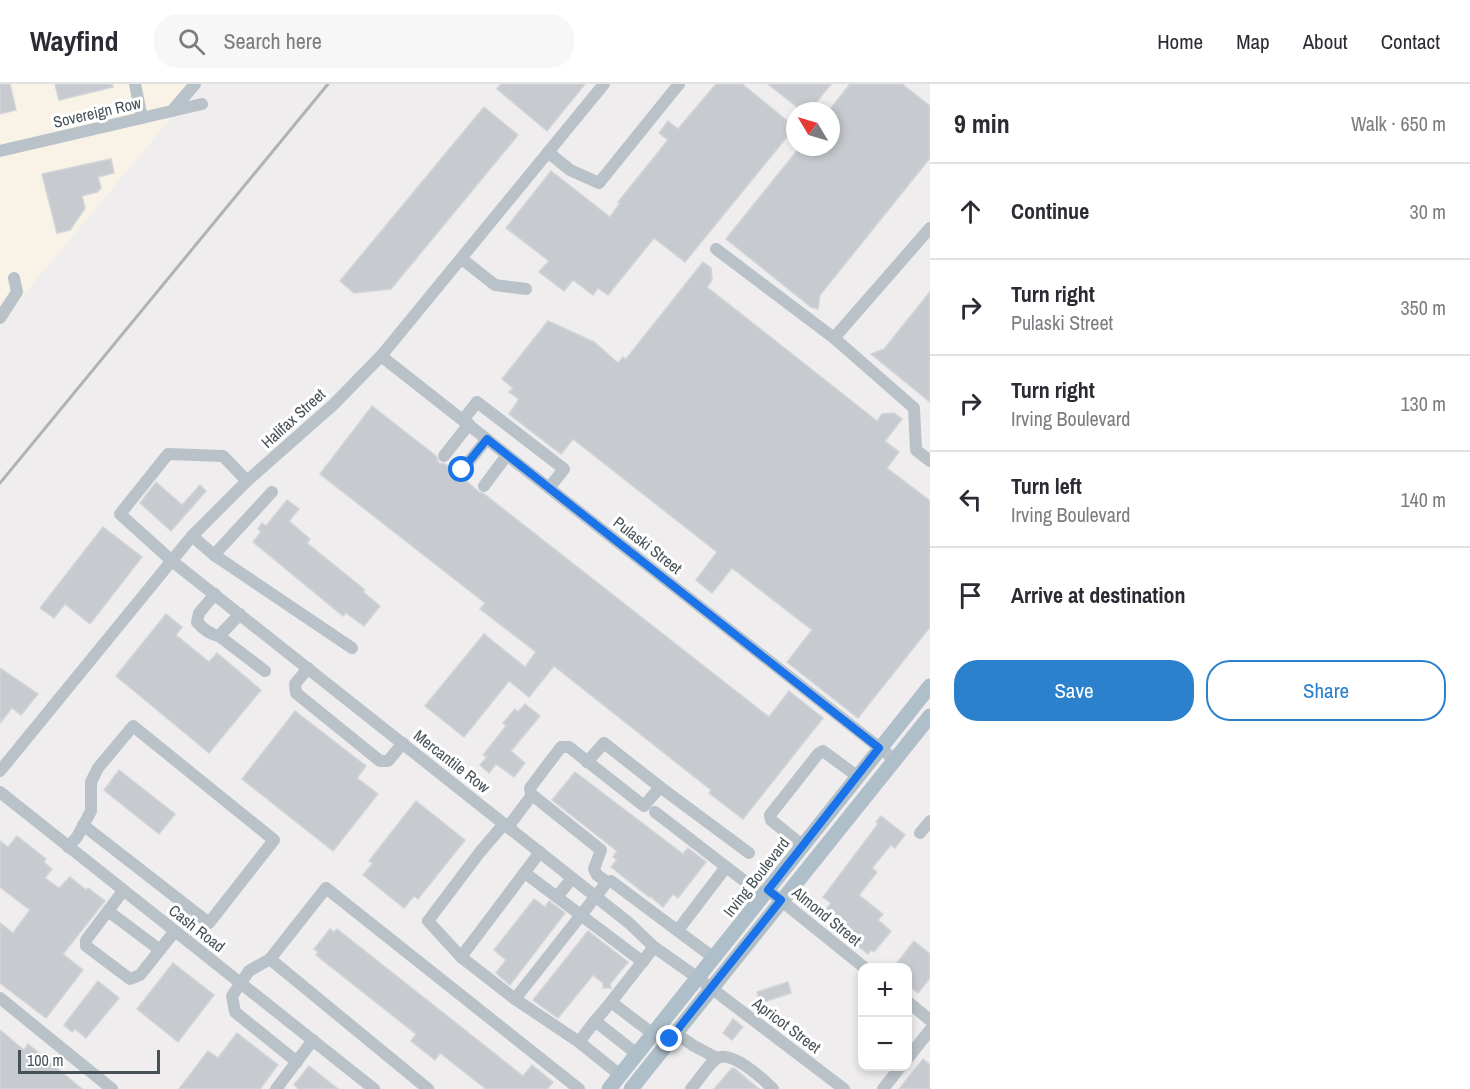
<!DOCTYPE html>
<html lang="en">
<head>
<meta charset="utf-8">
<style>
	body { margin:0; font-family:"Archivo Narrow",sans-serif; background:#f7f7f7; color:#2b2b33 }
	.controls { position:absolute; right:18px; bottom:18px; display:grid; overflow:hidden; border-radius:12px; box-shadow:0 3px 9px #0003 }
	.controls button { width:54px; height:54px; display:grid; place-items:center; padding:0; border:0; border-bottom:2px solid #e1e1e2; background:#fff; color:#2b2b33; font:30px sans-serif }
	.compass { position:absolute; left:786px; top:18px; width:54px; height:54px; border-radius:50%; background:#fff; box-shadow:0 3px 9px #0003; rotate:308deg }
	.scale { position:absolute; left:18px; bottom:15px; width:142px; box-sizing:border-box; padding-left:6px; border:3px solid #475258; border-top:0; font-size:16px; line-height:21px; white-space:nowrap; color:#475258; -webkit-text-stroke:4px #fff; paint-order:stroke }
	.stop { position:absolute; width:18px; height:18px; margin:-14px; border:4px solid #1a73e8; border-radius:50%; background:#fff }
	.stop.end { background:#1a73e8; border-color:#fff; box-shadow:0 2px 6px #0008 }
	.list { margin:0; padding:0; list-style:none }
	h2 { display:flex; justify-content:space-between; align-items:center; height:78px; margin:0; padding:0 24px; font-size:26px }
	h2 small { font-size:20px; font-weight:400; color:#7c7c81 }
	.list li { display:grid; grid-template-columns:39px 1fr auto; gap:18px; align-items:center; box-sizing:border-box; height:96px; padding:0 24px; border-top:2px solid #e1e1e2 }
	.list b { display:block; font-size:22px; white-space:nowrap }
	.list p { margin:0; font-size:20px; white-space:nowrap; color:#7c7c81 }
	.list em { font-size:20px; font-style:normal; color:#7c7c81 }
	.actions { display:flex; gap:12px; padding:18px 24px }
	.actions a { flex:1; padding:14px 0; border:2px solid #2b81cb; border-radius:24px; text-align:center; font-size:21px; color:#2b81cb }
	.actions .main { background:#2b81cb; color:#fff }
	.icon { flex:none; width:33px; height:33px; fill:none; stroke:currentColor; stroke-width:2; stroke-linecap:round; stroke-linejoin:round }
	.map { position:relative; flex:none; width:930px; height:1005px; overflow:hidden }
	header { display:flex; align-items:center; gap:36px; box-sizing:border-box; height:84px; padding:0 30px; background:#fff; border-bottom:2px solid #e1e1e2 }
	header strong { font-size:28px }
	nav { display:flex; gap:33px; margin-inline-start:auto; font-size:21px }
	.search { width:420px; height:54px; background:#f7f7f7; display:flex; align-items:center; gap:15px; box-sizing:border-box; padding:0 21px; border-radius:24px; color:#7c7c81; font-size:22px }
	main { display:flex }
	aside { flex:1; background:#fff }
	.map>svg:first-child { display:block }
</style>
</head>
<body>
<header>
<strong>Wayfind</strong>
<div class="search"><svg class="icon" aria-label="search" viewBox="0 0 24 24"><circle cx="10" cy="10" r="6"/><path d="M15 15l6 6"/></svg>Search here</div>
<nav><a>Home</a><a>Map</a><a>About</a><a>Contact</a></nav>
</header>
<main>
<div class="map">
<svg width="930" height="1005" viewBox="0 0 930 1005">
	<rect width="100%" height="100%" fill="#efeded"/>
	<polygon fill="#f9f2e6" points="0,0 199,0 0,240"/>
	<g fill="#c7cacf" stroke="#d1d4d8" stroke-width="1.5">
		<polygon points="0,0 10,0 16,26 0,30"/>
		<polygon points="55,0 112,0 113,3 59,16"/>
		<polygon points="501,0 585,0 547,47 497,5"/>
		<polygon points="716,0 742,0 795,43 685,178 654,154 608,211 598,204 593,211 573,196 564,207 539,188 549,177 506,144 551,87 610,133 620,119 618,118 668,56 659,49 668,37 678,45"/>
		<polygon points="768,0 831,0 809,27 802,27"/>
		<polygon points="850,0 902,0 930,22 930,74 820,211 818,225 811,223 726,155 800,63 831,63 831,24"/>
		<polygon points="484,23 518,51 391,205 354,209 340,197"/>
		<polygon points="111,75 114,89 98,93 101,104 97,108 82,112 85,124 70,146 57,149 42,90"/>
		<polygon points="703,178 711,184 712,196 707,203 877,337 882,330 894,329 902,335 885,357 899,368 887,384 930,417 930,543 858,634 787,578 812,546 732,484 712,509 696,496 717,468 573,355 561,370 509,330 519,315 509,308 513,304 502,295 548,237 594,258 618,279 623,273 626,275"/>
		<polygon points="930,208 930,318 871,270 884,265"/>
		<polygon points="372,322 436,372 439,379 445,380 454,387 457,393 463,394 479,408 484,410 769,633 789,607 823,634 743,735 709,709 711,706 554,582 529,613 509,597 464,653 425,622 484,550 525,583 536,568 480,525 485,519 320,390"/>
		<polygon points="156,398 182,421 200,401 206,407 171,447 140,419"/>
		<polygon points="287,416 299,425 289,437 310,455 307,459 365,506 363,508 380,522 364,542 346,529 343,532 253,458 261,448 258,445 262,439 266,442"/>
		<polygon points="103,443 142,473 90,540 65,520 54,534 40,524"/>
		<polygon points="166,530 182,543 176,551 209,578 217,569 261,606 209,669 116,592"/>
		<polygon points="0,584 38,610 21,631 12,624 0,639"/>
		<polygon points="525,620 540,632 511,667 525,679 514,693 496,680 489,689 480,681 487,673 483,671 506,642 503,639 515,625 518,628"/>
		<polygon points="295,627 366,682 357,694 378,710 333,767 242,695"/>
		<polygon points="119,686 175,730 159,750 104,706"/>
		<polygon points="575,688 683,770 688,764 706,778 678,814 673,810 663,823 650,812 649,813 611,783 617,776 613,773 617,767 552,716"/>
		<polygon points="416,717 465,756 418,815 414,812 404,824 363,791 373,779 369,777"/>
		<polygon points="881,732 905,751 895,764 891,761 872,784 877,788 859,811 883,830 878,836 891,847 874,868 871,866 868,870 821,833 831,819 823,813 878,740 876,738"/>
		<polygon points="17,752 46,775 44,778 52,785 45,794 59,804 70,793 86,806 88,804 105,817 63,870 83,886 46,934 0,899 0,839 13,849 30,826 0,803 0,757 8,763"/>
		<polygon points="534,815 545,823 549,817 565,829 510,901 496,889 506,876 494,866"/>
		<polygon points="330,845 334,848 337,845 523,992 532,981 553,998 547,1005 486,1005 440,969 435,976 411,957 416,950 316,871 318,868 314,865"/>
		<polygon points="588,847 628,878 610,900 611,904 603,904 603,899 593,891 558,934 533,916"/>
		<polygon points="914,857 930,870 930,894 918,909 908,901 908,884 893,884"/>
		<polygon points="173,879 214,911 178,958 137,925"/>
		<polygon points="98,897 119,914 86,954 75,945 72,948 64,941"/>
		<polygon points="788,898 791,909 760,919 757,908"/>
		<polygon points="733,935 743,943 732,956 723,949"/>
		<polygon points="0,946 24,966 28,960 82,1005 0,1005"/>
		<polygon points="237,949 278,981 260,1005 179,1005 208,967 218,974"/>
		<polygon points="923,975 930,981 930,1005 899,1005"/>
		<polygon points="309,982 338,1005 299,1005 294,1001"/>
		<polygon points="732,984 735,985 759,1005 714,1005"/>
	</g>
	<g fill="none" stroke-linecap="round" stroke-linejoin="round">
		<g stroke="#b9c2c8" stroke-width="12">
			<polyline points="135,0 142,34"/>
			<polyline points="172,27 195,0"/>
			<polyline points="0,67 202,20"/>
			<polyline points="548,68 570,86 599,99 679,0"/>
			<polyline points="716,165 834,254 930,144"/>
			<polyline points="462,175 495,201 526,205"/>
			<polyline points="0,234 17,208 14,194"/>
			<polyline points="834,254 914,324 916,366 930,377"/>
			<polyline points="381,272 895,676"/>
			<polyline points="463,336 477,318 564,385 549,404"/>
			<polyline points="444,372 469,340"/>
			<polyline points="462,386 487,355"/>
			<polyline points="247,397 223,372 168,370 120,430 172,477 629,839 654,863 698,894 844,1005"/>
			<polyline points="484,402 507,371"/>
			<polyline points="192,452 214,471 352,564"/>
			<polyline points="214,471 272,408"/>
			<path d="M215,510L199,529L197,538C203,545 209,550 219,552L240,530"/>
			<polyline points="219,552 265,587"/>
			<polyline points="308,584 295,600 296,609 380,677 388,677 403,659"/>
			<polyline points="587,678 604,659 660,703"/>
			<polyline points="0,687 192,452 247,397 333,321 381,272 604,0"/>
			<polyline points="0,708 374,1005"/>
			<polyline points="655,728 764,812"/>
			<polyline points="504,740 480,768 428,837 461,873 515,915"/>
			<polyline points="508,743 532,711"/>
			<polyline points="920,749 930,737"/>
			<polyline points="803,762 771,736 770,731 818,670 823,667 857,692"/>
			<polyline points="68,763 77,753 91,727 91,698 98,684 133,642 274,756 209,839 83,741"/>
			<polyline points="525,789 643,878"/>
			<polyline points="607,798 515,915 579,958 620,991"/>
			<polyline points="768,806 865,884"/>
			<polyline points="123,807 86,856 86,862 130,895 140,891 175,847"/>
			<polyline points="557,813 572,794"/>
			<polyline points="108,827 160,866"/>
			<polyline points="678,846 726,783"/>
			<polyline points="461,873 540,768"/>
			<polyline points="714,874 611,797 607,798 597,791 594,785 601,766 531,710 530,704 561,663 569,663 644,722 660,703 749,769"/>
			<polyline points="270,875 326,804 579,1005"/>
			<polyline points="0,914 112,1005"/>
			<polyline points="611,918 654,863"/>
			<polyline points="908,918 930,936"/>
			<polyline points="595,937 611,918 653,950"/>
			<polyline points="675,949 694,962 717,974"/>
			<polyline points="579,958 595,937 637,970"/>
			<polyline points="908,974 930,946"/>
			<polyline points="297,978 235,928 232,912 249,887 270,875 428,1005"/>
			<polyline points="276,1005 313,956"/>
			<path d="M691,1005C699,996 707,982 716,975C730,964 763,995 773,1005"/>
			<polyline points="883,1005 901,982"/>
		</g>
		<g stroke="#afbfc9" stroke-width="15">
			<polyline points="609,1005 930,602"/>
			<polyline points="631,1005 930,632"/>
		</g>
		<polyline stroke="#afb3b6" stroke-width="3" points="0,399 328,0"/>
	</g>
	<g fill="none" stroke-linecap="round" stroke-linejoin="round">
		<polyline stroke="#1a73e8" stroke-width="8" points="462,386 487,355 879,664 768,806 781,816 670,955"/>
	</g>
	<g text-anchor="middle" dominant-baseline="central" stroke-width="6" stroke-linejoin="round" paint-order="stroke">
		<g font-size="16" fill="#475258" stroke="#fff">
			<text transform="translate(97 28) rotate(-13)">Sovereign Row</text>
			<text transform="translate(293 334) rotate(-42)">Halifax Street</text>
			<text transform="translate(648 461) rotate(38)">Pulaski Street</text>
			<text transform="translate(452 677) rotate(38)">Mercantile Row</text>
			<text transform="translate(756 793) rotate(-52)">Irving Boulevard</text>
			<text transform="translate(827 832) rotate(39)">Almond Street</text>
			<text transform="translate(197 844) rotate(38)">Cash Road</text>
			<text transform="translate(787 941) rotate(37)">Apricot Street</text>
		</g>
	</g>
</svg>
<div class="controls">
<button>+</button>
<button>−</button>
</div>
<svg class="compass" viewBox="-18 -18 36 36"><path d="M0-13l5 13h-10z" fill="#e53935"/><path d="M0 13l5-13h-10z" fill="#7c7c81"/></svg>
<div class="scale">100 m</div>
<div class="stop" style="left:462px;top:386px"></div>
<div class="stop end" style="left:670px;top:955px"></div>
</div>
<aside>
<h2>9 min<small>Walk · 650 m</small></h2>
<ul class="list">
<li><svg class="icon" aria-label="ahead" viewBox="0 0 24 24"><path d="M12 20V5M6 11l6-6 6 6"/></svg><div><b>Continue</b></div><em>30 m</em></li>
<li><svg class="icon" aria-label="right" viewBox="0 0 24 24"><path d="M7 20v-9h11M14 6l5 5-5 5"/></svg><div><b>Turn right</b><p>Pulaski Street</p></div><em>350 m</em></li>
<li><svg class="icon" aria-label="right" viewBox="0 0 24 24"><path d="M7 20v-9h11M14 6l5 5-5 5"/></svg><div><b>Turn right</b><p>Irving Boulevard</p></div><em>130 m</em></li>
<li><svg class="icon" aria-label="left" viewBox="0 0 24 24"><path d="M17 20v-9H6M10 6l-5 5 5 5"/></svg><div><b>Turn left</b><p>Irving Boulevard</p></div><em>140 m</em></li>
<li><svg class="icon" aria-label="arrive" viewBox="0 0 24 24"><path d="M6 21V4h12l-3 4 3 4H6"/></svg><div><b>Arrive at destination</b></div></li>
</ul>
<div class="actions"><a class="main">Save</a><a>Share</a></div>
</aside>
</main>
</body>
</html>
